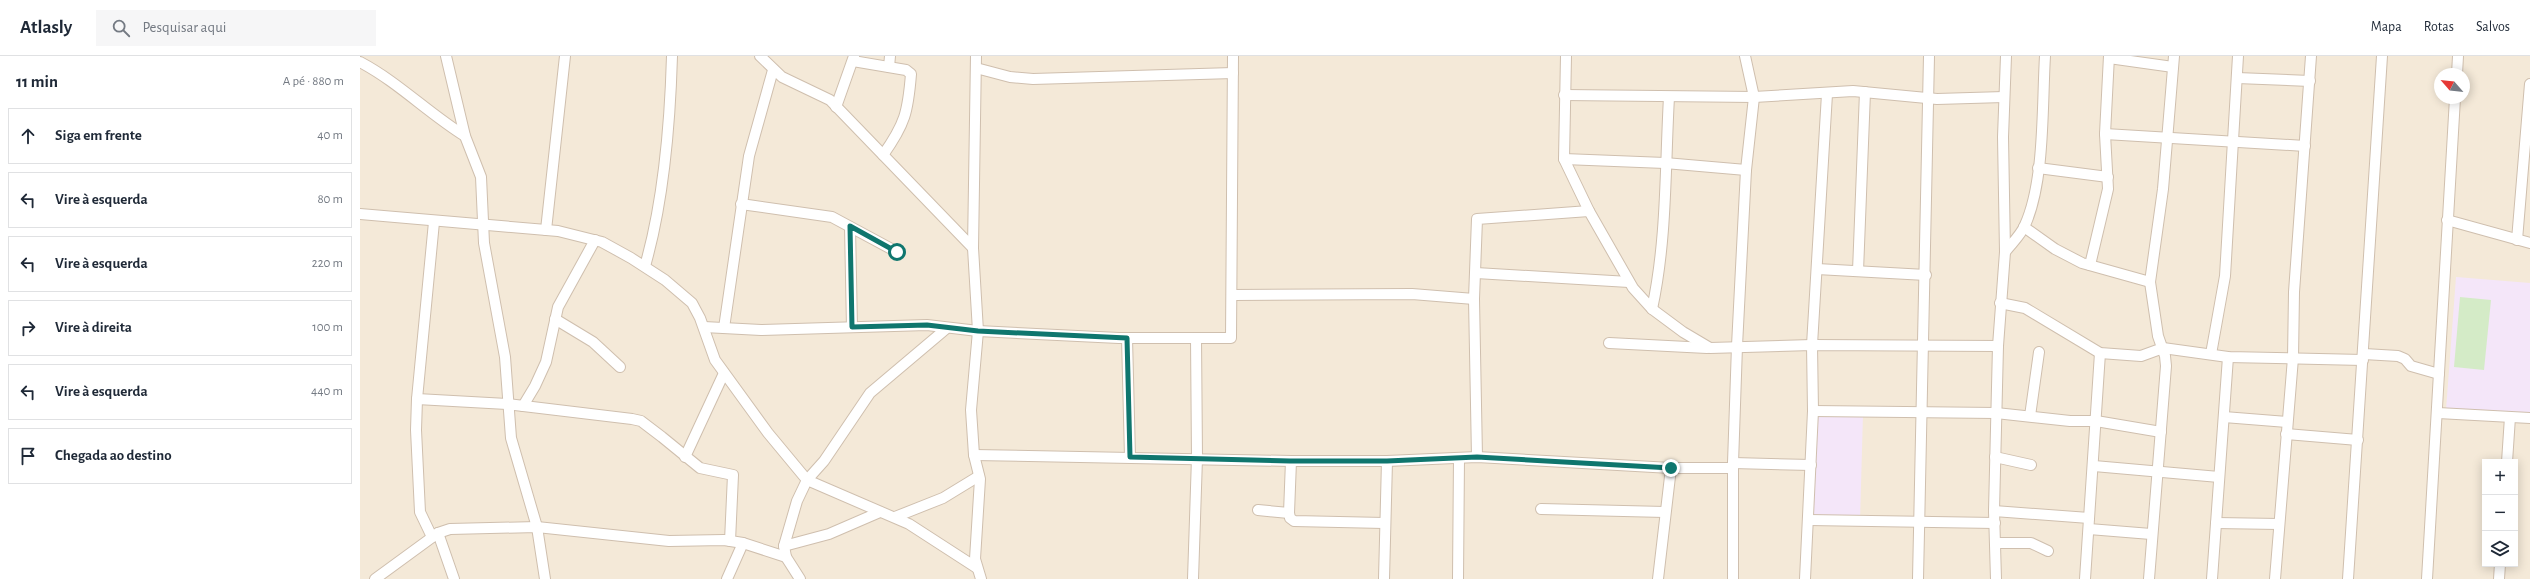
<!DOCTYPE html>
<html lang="pt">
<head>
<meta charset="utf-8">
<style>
	body { margin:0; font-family:"Alegreya Sans",sans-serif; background:#f6f6f7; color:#1f2937 }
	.controls { position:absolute; right:12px; bottom:12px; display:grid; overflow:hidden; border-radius:0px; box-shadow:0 2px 10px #0003 }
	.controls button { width:36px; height:36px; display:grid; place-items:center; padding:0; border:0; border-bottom:1px solid #e0e1e3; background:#fff; color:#1f2937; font:20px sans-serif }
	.compass { position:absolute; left:2074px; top:12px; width:36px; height:36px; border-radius:50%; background:#fff; box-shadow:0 2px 10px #0003; rotate:298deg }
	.stop { position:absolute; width:12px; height:12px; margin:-9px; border:3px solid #0f766e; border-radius:50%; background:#fff }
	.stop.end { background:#0f766e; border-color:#fff; box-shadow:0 1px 4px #0008 }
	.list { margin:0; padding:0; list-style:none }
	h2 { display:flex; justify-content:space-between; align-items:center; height:52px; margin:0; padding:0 16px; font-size:17px }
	h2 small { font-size:13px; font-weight:400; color:#747a83 }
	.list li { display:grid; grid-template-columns:26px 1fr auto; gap:12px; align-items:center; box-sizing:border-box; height:56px; margin:0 8px 8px; padding:0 8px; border:1px solid #e0e1e3; border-radius:0px }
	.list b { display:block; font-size:15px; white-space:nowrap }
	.list em { font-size:13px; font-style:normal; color:#747a83 }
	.icon { flex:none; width:22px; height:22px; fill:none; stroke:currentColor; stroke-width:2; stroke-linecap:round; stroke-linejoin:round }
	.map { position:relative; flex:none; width:2170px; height:523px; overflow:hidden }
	header { display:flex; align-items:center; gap:24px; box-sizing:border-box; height:56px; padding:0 20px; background:#fff; border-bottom:1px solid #e0e1e3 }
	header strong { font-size:19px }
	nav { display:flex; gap:22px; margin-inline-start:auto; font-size:14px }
	.search { width:280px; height:36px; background:#f6f6f7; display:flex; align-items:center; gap:10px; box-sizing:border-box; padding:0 14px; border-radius:0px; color:#747a83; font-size:15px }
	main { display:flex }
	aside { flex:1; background:#fff }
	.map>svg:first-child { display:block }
</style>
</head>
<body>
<header>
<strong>Atlasly</strong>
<div class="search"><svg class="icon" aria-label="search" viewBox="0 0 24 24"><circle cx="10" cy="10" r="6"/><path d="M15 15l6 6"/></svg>Pesquisar aqui</div>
<nav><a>Mapa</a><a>Rotas</a><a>Salvos</a></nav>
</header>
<main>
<aside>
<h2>11 min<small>A pé · 880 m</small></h2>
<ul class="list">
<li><svg class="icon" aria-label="ahead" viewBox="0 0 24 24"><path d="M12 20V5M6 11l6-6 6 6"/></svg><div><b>Siga em frente</b></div><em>40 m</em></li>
<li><svg class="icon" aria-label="left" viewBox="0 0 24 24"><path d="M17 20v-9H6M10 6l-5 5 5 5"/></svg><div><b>Vire à esquerda</b></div><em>80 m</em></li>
<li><svg class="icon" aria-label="left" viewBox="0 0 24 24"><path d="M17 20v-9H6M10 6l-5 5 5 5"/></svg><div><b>Vire à esquerda</b></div><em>220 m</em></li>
<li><svg class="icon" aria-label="right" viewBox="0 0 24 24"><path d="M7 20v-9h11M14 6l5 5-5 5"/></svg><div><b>Vire à direita</b></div><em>100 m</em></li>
<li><svg class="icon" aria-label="left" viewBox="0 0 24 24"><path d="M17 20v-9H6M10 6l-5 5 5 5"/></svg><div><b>Vire à esquerda</b></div><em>440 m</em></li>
<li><svg class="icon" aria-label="arrive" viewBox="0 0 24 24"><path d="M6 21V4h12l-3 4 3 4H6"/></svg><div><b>Chegada ao destino</b></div></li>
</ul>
</aside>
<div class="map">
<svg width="2170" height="523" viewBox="0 0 2170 523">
	<rect width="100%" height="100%" fill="#fdf6ea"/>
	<path fill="#f4e9d8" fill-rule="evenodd" d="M0,0H2170V523H0ZM2080,18H2104V42H2080ZM2125,406H2155V508H2125Z"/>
	<g fill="#f4e6f9">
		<polygon points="2096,221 2170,227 2170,360 2086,354"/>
		<polygon points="1453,355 1503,358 1500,465 1449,464"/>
	</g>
	<polygon fill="#d4ebc7" points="2100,241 2131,244 2124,314 2094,311"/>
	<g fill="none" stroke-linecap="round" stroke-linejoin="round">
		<g stroke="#cfbfae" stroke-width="12">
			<g id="minor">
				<polyline points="86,0 105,80 121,121 124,187 145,301 151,382 177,471 185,523"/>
				<polyline points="400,0 422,21 470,44 613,192"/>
				<polyline points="616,0 613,192 618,275 611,354 614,399 620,423 615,503 621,523"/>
				<polyline points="1206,0 1204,103 1229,155 1273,232 1292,253 1323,276 1350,292 1452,289 1638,290"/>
				<polyline points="1749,2 1813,11"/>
				<path d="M493,5L546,14L551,18C548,56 545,68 523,99"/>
				<path d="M0,6C38,26 68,57 105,80"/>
				<polyline points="529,11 530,0"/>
				<polyline points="616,12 650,21 673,23 873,17"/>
				<polyline points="2097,18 2098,0"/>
				<polyline points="1877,22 1950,25"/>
				<polyline points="1204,39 1394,41 1493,35 1577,43 1644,41"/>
				<polyline points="476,51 494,0"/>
				<polyline points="1745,78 1945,90"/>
				<polyline points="1204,103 1305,107 1386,114"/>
				<polyline points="1678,112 1748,121"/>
				<polyline points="381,148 472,161 537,196"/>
				<polyline points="0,158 198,175 242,186 271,202 305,224 332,247 340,262 355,304 408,377 447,424 549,468 617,512"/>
				<polyline points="2087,164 2170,187"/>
				<polyline points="490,171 492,271"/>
				<polyline points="1664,171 1695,193 1722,207 1790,226"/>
				<polyline points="186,174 205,0"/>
				<polyline points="2157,184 2170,28"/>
				<path d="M1645,196C1651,188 1661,179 1665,169C1685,125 1682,49 1685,0"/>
				<polyline points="1730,209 1748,133 1745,78 1749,0"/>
				<path d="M285,210C304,144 310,70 312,0"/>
				<polyline points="1457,213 1566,219"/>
				<polyline points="1498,215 1505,36"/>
				<polyline points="1116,217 1269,226"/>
				<polyline points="873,239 1052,238 1114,243"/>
				<polyline points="1640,247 1665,252 1740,297 1781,300 1803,292 1868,301 2003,304"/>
				<path d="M1292,253C1307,184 1305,112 1309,41"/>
				<polyline points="195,263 233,286 260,311"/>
				<polyline points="344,271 401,274 567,269 618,275 759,282 871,282 873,0"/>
				<polyline points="364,272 389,100 413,14"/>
				<polyline points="767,282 770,401"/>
				<polyline points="1249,287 1347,292"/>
				<polyline points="1851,298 1865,220 1878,0"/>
				<polyline points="2004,298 2038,300 2045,303 2051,310 2079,318"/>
				<polyline points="57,343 147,348 272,363 281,365 302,381 340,412 373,419 370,485"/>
				<polyline points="163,350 175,330 186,306 198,251 235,184"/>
				<polyline points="1453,355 1636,357 1710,365 1736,365 1801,376"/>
				<polyline points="2078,357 2170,362"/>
				<polyline points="1670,360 1679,296"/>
				<polyline points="1864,361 1927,366"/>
				<polyline points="1926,378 1998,384"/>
				<polyline points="614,399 931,405 1027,405 1117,401 1311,412 1373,412"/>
				<polyline points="325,401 364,317"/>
				<polyline points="1117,401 1114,243 1117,163 1229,155"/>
				<polyline points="1635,401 1671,409"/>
				<polyline points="931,405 929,457 930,462 934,465 1024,467"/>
				<polyline points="2147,406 2150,361"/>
				<polyline points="1373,407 1451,409"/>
				<polyline points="1734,410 1859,421"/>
				<polyline points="1181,453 1305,456"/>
				<polyline points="898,454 929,457"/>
				<polyline points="1634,455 1729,462"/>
				<polyline points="535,461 583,442 619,420"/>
				<polyline points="1449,464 1635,467"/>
				<polyline points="1856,467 1919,468"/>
				<polyline points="1729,473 1791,478"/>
				<polyline points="78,477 94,523"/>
				<polyline points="72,481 60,456 56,374 57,343 74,166"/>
				<polyline points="1635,487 1671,487 1688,495"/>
				<polyline points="424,490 469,478 520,456"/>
				<polyline points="15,523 78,477 90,473 177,471 309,485 364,484 383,487 426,501"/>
				<polyline points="367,523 383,487"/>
				<polyline points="440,523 426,501 424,490 437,445 447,424 464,405 510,337 587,272"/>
				<polyline points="833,523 837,402 836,282"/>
				<polyline points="1024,523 1027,405"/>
				<polyline points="1098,523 1099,402"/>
				<polyline points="1298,523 1311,412"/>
				<polyline points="1373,523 1373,407 1377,290 1386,114 1394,41 1385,0"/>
				<polyline points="1445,523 1453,355 1452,289 1467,38"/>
				<polyline points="1558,523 1569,0"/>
				<polyline points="1636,523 1634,455 1638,290 1645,196 1643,81 1646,0"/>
				<polyline points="1725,523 1740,297"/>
				<polyline points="1789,523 1806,310 1805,300 1798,280 1790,226 1803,133 1814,0"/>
				<polyline points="1852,523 1868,301"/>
				<polyline points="1915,523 1933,302 1934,236 1951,0"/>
				<polyline points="1988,523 2022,0"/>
				<polyline points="2067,523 2095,42"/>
				<polyline points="2139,523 2140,508"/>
			</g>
		</g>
		<use href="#minor" stroke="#fff" stroke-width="10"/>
	</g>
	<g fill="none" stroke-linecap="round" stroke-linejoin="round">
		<polyline stroke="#0f766e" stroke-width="5" points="537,196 490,170 492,271 567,269 618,275 767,282 770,401 930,405 1027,405 1117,401 1311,412"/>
	</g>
</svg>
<div class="controls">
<button>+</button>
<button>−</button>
<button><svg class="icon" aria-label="layers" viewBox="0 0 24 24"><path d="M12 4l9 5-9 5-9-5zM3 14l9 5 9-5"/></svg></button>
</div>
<svg class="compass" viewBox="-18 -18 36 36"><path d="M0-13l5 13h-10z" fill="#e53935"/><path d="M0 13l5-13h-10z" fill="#747a83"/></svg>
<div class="stop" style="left:537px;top:196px"></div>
<div class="stop end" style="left:1311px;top:412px"></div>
</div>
</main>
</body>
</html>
